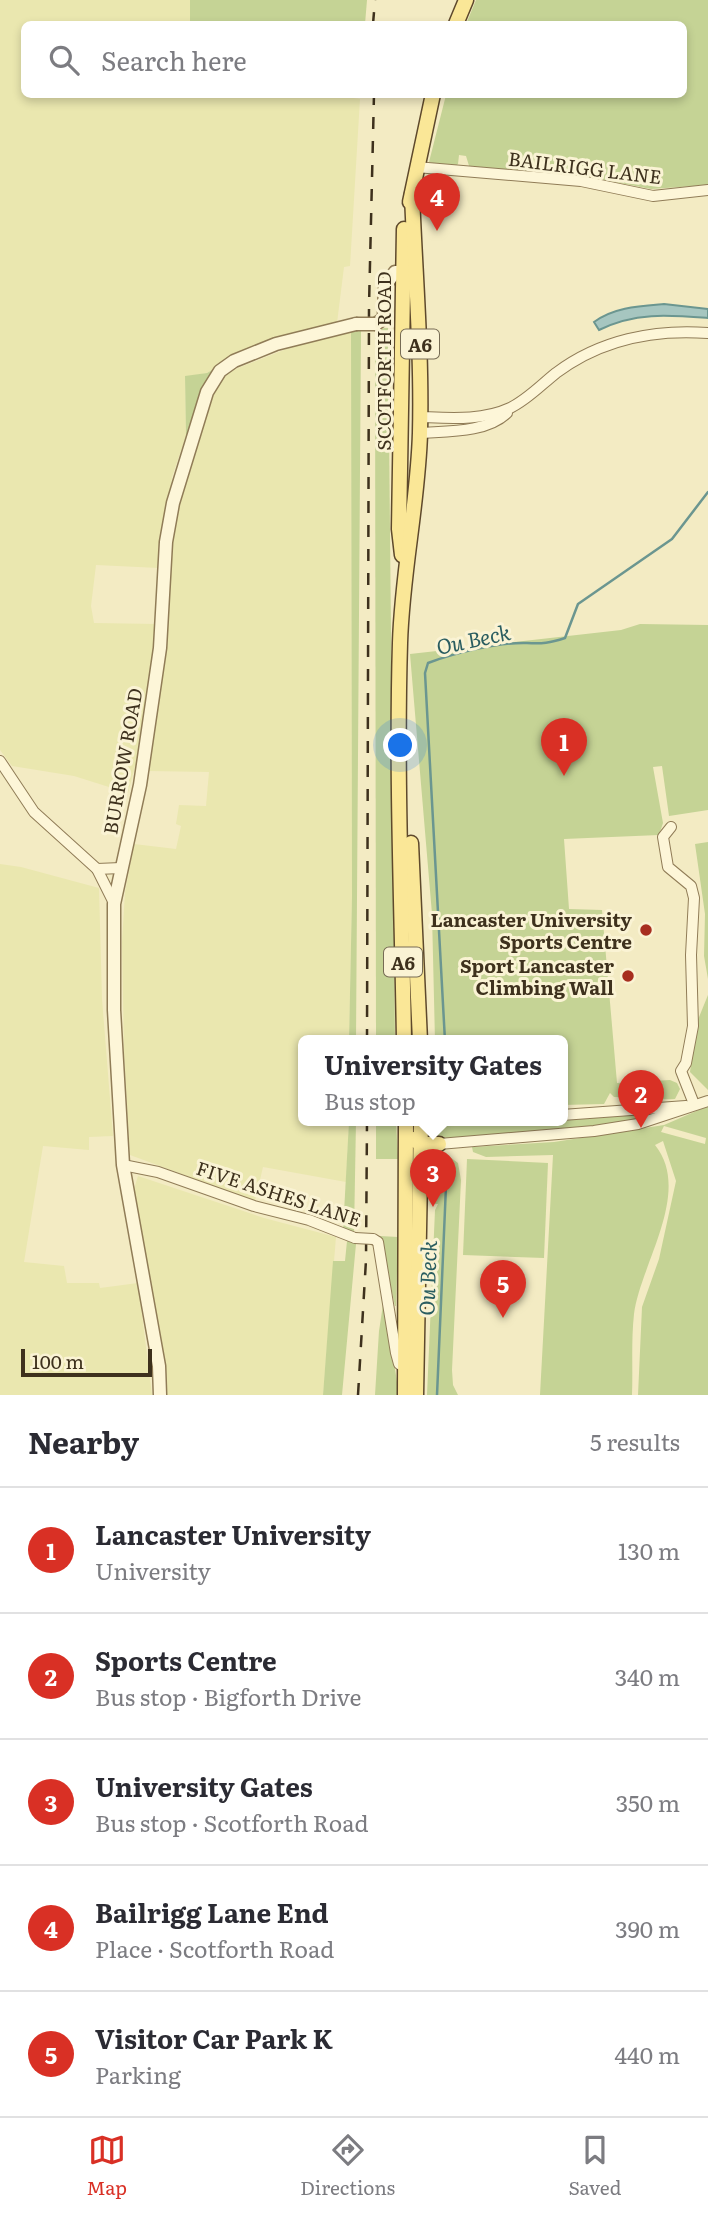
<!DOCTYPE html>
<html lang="en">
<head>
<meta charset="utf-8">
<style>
	body { margin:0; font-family:Literata,serif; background:#f7f7f7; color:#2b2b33 }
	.scale { position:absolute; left:21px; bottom:18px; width:131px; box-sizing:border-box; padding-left:7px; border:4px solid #3e311d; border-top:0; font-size:19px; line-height:24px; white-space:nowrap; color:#3e311d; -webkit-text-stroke:5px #faf3d4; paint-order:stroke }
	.you { position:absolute; left:401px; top:746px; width:24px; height:24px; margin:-18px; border:5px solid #fff; border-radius:50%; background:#1a73e8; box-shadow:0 0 0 10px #1a73e833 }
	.badge { display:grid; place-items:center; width:46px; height:46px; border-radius:50%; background:#d93025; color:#fff; font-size:23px; font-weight:700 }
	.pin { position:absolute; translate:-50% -58px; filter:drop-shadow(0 2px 4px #0008) }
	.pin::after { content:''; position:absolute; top:37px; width:24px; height:21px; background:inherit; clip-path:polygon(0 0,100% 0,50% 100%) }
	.popup { position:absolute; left:298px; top:1035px; width:270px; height:91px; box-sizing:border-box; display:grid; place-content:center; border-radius:10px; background:#fff; filter:drop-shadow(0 2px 5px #0005); font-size:23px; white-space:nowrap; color:#7c7c81 }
	.popup b { font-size:26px; color:#2b2b33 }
	.popup::after { content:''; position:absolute; left:50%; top:100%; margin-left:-14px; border:14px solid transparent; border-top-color:#fff }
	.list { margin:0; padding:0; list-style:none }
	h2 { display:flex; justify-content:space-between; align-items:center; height:91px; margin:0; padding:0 28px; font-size:30px }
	h2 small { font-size:23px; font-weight:400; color:#7c7c81 }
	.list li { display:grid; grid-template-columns:46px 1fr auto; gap:21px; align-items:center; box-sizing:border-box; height:126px; padding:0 28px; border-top:2px solid #e1e1e2 }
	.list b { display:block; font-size:26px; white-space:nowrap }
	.list p { margin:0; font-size:23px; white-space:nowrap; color:#7c7c81 }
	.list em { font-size:23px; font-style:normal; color:#7c7c81 }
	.icon { flex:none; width:38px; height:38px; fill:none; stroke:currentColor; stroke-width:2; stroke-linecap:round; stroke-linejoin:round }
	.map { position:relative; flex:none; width:708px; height:1395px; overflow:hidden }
	.search { position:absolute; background:#fff; box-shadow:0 4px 10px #0003; left:21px; right:21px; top:21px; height:77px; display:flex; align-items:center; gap:18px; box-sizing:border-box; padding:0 24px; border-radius:10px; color:#7c7c81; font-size:26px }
	.sheet { height:721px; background:#fff }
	nav { display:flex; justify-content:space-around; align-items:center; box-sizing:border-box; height:98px; border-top:2px solid #e1e1e2; background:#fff; font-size:19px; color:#7c7c81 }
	nav a { display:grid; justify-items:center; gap:4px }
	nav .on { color:#d93025 }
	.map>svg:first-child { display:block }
</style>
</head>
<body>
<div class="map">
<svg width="708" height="1395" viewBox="0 0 708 1395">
	<rect width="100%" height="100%" fill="#f3ebc3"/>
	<g fill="#eae7af">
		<polygon points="0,0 190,0 190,24 24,24 24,94 326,94 360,99 350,266 344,267 337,323 273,340 242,352 207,373 185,377 186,436 172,477 159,568 96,565 91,606 94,623 157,624 139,767 135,766 128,793 74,776 12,766 0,750"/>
		<polygon points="351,331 352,896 349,1041 304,1041 304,1121 349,1121 346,1182 263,1167 255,1201 130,1155 124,1052 122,942 125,892 134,844 176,849 181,826 176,824 179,805 206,806 209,772 148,771 166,655 169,566 176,514 215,390 225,375 238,368 289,348"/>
		<polygon points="0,864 21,867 99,888 102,999 113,1136 89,1137 89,1150 43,1146 24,1262 64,1266 67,1283 99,1283 100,1288 138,1283 152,1395 0,1395"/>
		<polygon points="138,1176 264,1218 336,1237 323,1395 166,1395 166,1365 134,1189"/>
	</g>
	<g fill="#c5d395" fill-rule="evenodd">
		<polygon points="190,0 367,0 365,24 190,24"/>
		<polygon points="476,0 708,0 708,185 651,189 579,175 470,169 466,156 459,155 458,164 452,169 429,162 446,95 684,94 684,24 466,24"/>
		<polygon points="384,328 388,328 395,1041 376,1041 375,333"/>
		<polygon points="351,329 361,330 356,1041 349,1041 352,896"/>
		<polygon points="219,366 202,389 186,436 185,376 207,373"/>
		<path d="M640,624L708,625V810L669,816L662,766L653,767L663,823L659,835L564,839L569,909L602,910L617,1083L670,1080L677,1083L680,1089L675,1099C654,1100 635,1097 614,1097L610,1093L604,1104L563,1105L562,1041H435L432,914L410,654L621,630Z"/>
		<polygon points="708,842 708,979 704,956 705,914 695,844"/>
		<polygon points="708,995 708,1090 690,1072 697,1022"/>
		<path d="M708,1106V1395H638L642,1307L659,1259L676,1181L663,1141L655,1145C693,1192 640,1265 634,1314C631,1341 633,1368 632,1395H540L553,1155L486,1157L473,1152L472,1147L554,1142L664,1125ZM664,1126L706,1138L705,1144L661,1132Z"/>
		<path d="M633,1113L636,1119L633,1121C566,1130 499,1138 431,1138L428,1136V1127L434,1124L562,1121Z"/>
		<polygon points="349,1121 356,1121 354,1233 343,1231"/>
		<polygon points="376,1121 396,1121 398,1159 376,1159"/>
		<polygon points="443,1152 458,1163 461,1180 452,1370 453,1385 458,1395 427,1395 435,1210 438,1204 435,1204 436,1161"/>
		<polygon points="467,1159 548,1163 544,1258 463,1255"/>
		<polygon points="380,1236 398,1237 396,1306 395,1306"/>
		<polygon points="347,1241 356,1244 342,1395 323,1395 333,1261 345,1261"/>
		<polygon points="384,1298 399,1395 375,1395 379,1331"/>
	</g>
	<path fill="#a6c6c0" stroke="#6b9690" stroke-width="2" d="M664,304L708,309V318C669,315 635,312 599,330L594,322C614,307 640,306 664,304Z"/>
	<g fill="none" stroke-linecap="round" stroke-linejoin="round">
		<g stroke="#6b9690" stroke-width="2.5">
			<path d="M445,1041L425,673L428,663C454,653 499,642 527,643C542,644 550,643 565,638L578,604L672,539L708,492"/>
			<polyline points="437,1395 447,1163"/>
		</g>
		<g stroke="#907c57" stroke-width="12">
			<g id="minor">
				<polyline points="416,167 581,181 653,196 708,190"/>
				<path d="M420,417C449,418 482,421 510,408C527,400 541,385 556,373C600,340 654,329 708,333"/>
				<path d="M420,433C447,431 486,433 507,413"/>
				<polyline points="0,761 34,812 97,869 114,903"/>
				<polyline points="671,827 663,837 668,867 691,886 694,898 691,955 693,1026 686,1063 681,1071 694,1104"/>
				<polyline points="97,869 121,868"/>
				<polyline points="562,1115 686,1106"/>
				<polyline points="439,1144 594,1131 638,1124 708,1101"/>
				<polyline points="123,1165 158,1172 254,1206 309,1220 355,1238"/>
				<polyline points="373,1239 378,1242 396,1353 399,1364 405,1367"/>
			</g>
		</g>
		<g stroke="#907c57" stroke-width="15">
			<g id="tertiary">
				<polyline points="376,324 384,318 385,286 395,272 402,272"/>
				<polyline points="160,1395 159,1366 123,1165 114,1010 114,904 140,785 160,648 166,542 173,503 207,392 220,371 234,361 276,344 356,324"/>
			</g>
		</g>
		<g stroke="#5e492c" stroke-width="17">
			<g id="primary">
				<polyline points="456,24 466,0"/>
				<polyline points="410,202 433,94"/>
				<polyline points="402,555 399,529 404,229"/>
				<polyline points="411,843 420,1041"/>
				<path d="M404,1041C402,909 396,774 400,643C402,572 418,504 420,433C422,353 415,274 412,194"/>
				<polyline points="413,1139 421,1144 439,1144"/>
				<polyline points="405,1395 406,1121"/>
				<polyline points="416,1395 421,1121"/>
			</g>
		</g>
		<use href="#minor" stroke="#fdf6d8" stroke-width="10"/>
		<use href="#tertiary" stroke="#fdf6d8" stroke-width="12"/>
		<use href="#primary" stroke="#fae797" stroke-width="14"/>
		<g stroke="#3e311d" stroke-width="2.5" stroke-dasharray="12 12" stroke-linecap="butt">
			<polyline points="373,24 375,0"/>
			<polyline points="367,1041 369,306 374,94"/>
			<polyline points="358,1395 366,1260 367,1121"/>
		</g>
		<g stroke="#907c57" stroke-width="12" stroke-linecap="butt">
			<polyline id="minor-bridge" points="355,1238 373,1239"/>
		</g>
		<g stroke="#907c57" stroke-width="15" stroke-linecap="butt">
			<polyline id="tertiary-bridge" points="356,324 376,324"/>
		</g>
		<use href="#minor-bridge" stroke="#fdf6d8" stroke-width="10"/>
		<use href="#tertiary-bridge" stroke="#fdf6d8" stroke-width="12"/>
	</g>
	<g fill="#a72e1f" stroke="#faf3d4" stroke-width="2.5">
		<circle cx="646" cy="930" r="7"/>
		<circle cx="628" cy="976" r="7"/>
	</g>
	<g text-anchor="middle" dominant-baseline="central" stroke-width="6" stroke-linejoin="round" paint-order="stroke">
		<g fill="#faf3d4" stroke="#766b54" stroke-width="2">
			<rect x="401" y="329.5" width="38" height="29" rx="5"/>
			<rect x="384" y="947.5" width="38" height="29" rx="5"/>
		</g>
		<g font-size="18" font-weight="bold" fill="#3e311d">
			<text x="420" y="344">A6</text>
			<text x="403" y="962">A6</text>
		</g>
		<g font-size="19" fill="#3e311d" stroke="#faf3d4">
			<text transform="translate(585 167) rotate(7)">BAILRIGG LANE</text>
			<text transform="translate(383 361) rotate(-90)">SCOTFORTH ROAD</text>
			<text transform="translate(122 761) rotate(-80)">BURROW ROAD</text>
			<text transform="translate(279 1193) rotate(18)">FIVE ASHES LANE</text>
		</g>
		<g font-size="19" font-weight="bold" fill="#3e311d" stroke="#faf3d4" text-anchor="end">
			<text x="632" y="919">Lancaster University<tspan x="632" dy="22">Sports Centre</tspan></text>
			<text x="614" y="965">Sport Lancaster<tspan x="614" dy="22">Climbing Wall</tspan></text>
		</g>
		<g font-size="21" font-style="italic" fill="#2a5d60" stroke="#faf3d4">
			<text transform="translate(473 638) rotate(-12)">Ou Beck</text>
			<text transform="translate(426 1278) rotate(-88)">Ou Beck</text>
		</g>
	</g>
</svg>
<div class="scale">100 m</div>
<div class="you"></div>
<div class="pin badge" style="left:564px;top:776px">1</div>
<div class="pin badge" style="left:641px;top:1128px">2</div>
<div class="pin badge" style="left:433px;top:1207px">3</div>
<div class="popup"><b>University Gates</b>Bus stop</div>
<div class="pin badge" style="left:437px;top:231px">4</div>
<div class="pin badge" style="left:503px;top:1318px">5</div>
<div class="search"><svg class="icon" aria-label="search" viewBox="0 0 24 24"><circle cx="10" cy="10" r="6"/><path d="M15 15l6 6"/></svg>Search here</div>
</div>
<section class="sheet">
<h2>Nearby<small>5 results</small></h2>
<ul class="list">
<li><span class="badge">1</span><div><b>Lancaster University</b><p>University</p></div><em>130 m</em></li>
<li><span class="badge">2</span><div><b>Sports Centre</b><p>Bus stop · Bigforth Drive</p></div><em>340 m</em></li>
<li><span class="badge">3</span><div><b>University Gates</b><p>Bus stop · Scotforth Road</p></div><em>350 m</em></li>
<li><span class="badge">4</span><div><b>Bailrigg Lane End</b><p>Place · Scotforth Road</p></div><em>390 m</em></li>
<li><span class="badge">5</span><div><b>Visitor Car Park K</b><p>Parking</p></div><em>440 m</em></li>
</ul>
</section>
<nav>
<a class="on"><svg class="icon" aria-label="map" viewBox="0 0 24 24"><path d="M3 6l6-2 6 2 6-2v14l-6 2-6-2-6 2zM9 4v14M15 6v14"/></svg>Map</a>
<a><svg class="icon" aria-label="directions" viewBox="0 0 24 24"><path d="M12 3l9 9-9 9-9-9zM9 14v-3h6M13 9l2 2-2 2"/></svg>Directions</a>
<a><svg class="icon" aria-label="saved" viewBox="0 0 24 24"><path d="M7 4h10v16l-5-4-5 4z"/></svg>Saved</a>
</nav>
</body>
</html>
